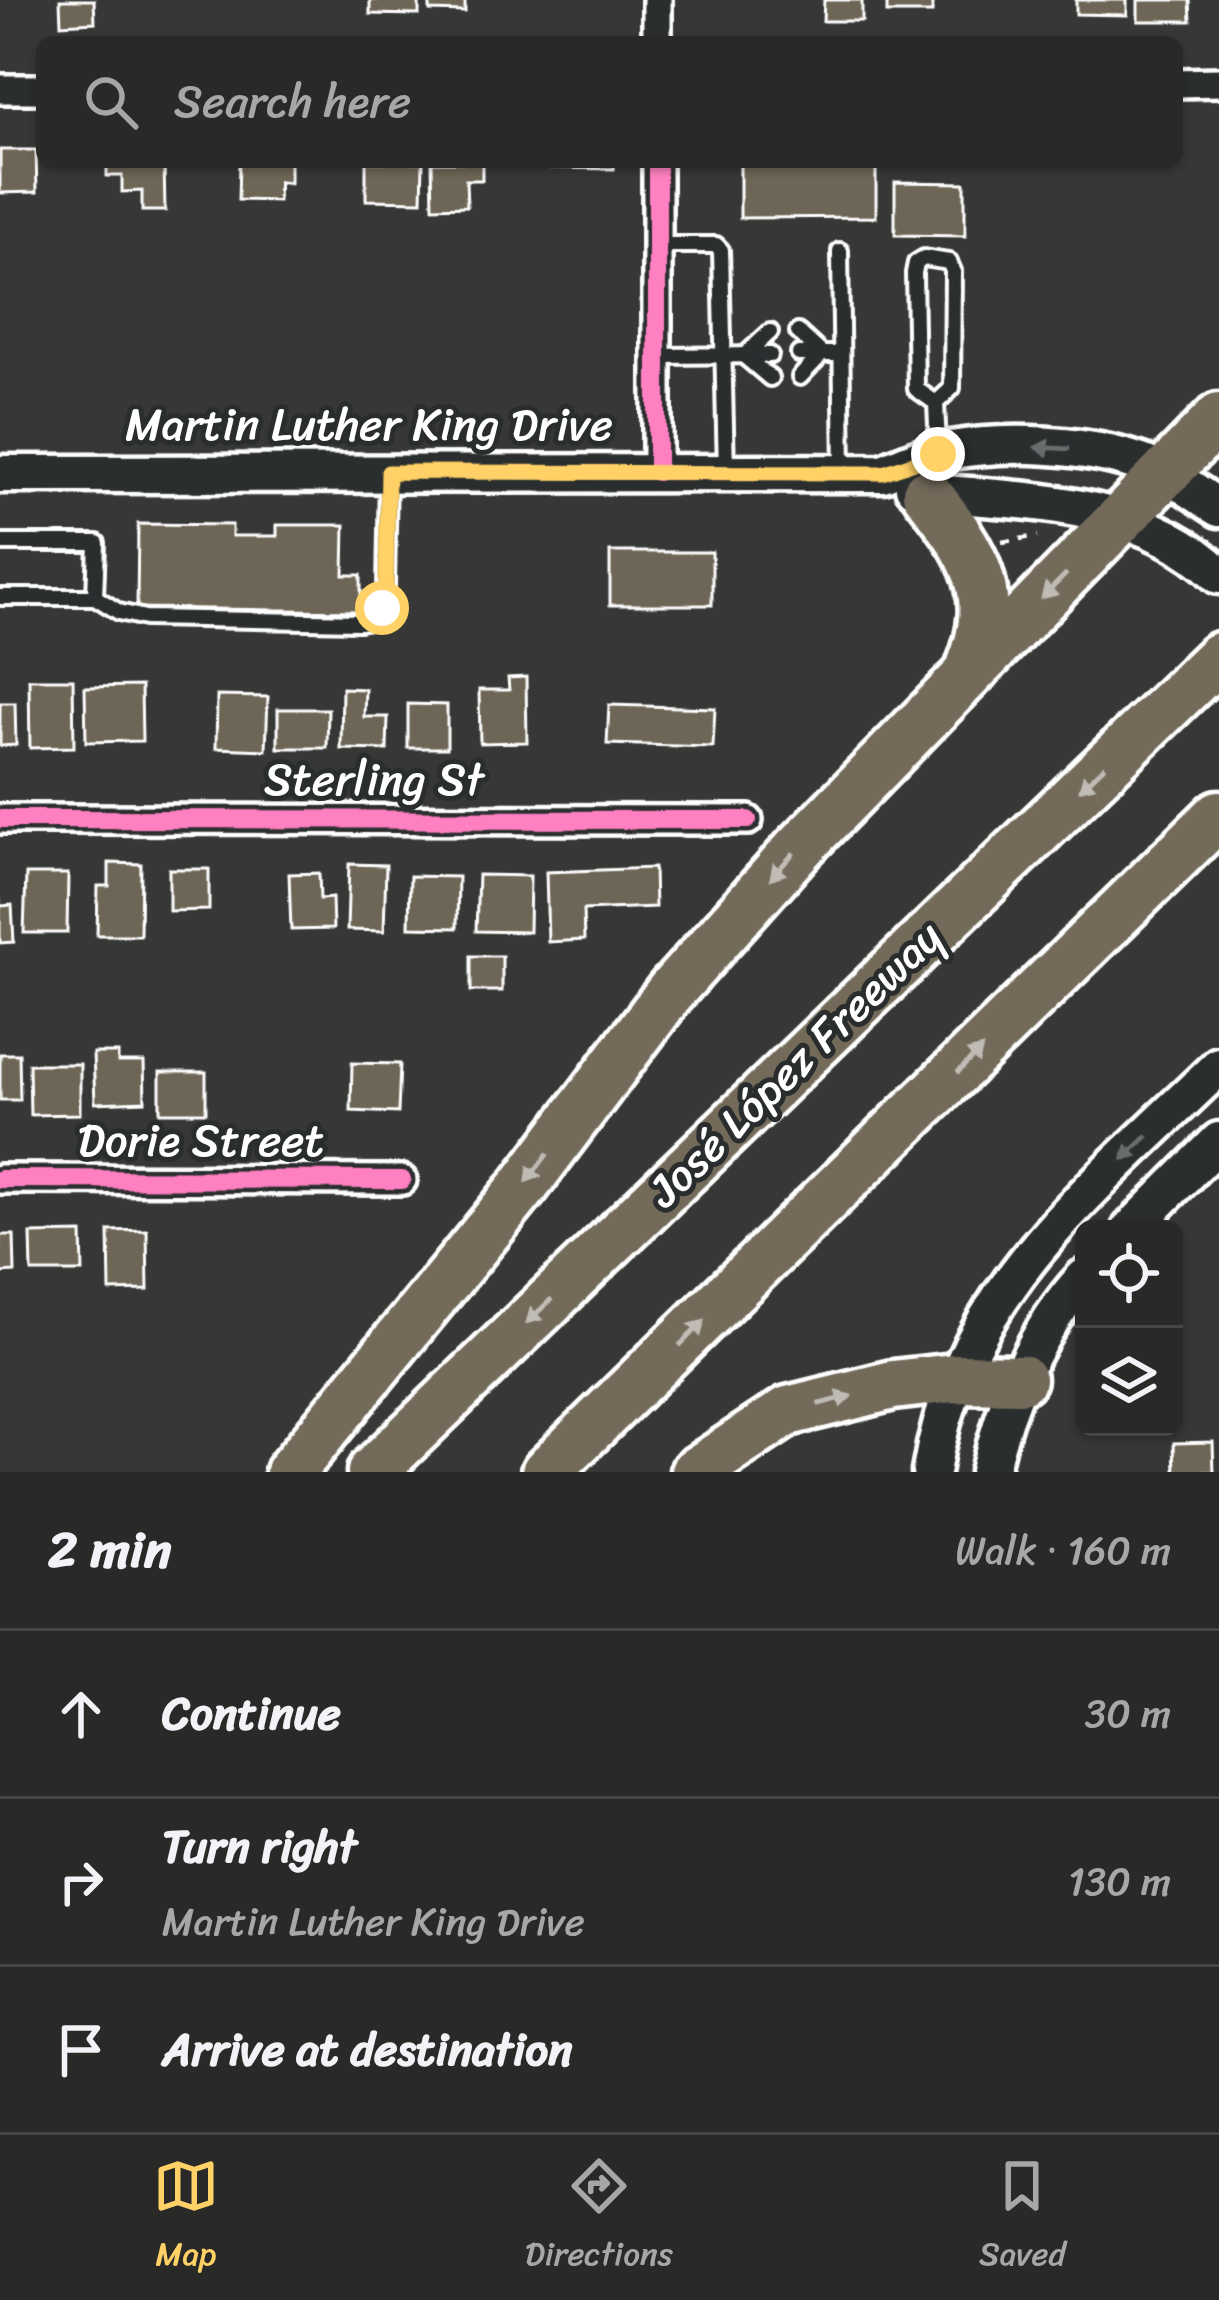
<!DOCTYPE html>
<html lang="en">
<head>
<meta charset="utf-8">
<style>
	body { margin:0; font-family:Sriracha,sans-serif; background:#313230; color:#f1f3f6 }
	.controls { position:absolute; right:36px; bottom:36px; display:grid; overflow:hidden; border-radius:18px; box-shadow:0 3px 9px #0004 }
	.controls button { width:108px; height:108px; display:grid; place-items:center; padding:0; border:0; border-bottom:3px solid #454645; background:#292a28; color:#f1f3f6; font:60px sans-serif }
	.stop { position:absolute; width:36px; height:36px; margin:-27px; border:9px solid #ffd166; border-radius:50%; background:#fff }
	.stop.end { background:#ffd166; border-color:#fff; box-shadow:0 3px 12px #0008 }
	.list { margin:0; padding:0; list-style:none }
	h2 { display:flex; justify-content:space-between; align-items:center; height:156px; margin:0; padding:0 48px; font-size:51px }
	h2 small { font-size:39px; font-weight:400; color:#a5a7a8 }
	.list li { display:grid; grid-template-columns:78px 1fr auto; gap:36px; align-items:center; box-sizing:border-box; height:168px; padding:0 48px; border-top:3px solid #454645 }
	.list b { display:block; font-size:45px; white-space:nowrap }
	.list p { margin:0; font-size:39px; white-space:nowrap; color:#a5a7a8 }
	.list em { font-size:39px; font-style:normal; color:#a5a7a8 }
	.icon { flex:none; width:66px; height:66px; fill:none; stroke:currentColor; stroke-width:2; stroke-linecap:round; stroke-linejoin:round }
	.map { position:relative; flex:none; width:1219px; height:1472px; overflow:hidden }
	.search { position:absolute; background:#292a28; box-shadow:0 3px 9px #0004; left:36px; right:36px; top:36px; height:132px; display:flex; align-items:center; gap:30px; box-sizing:border-box; padding:0 42px; border-radius:18px; color:#a5a7a8; font-size:45px }
	.sheet { height:660px; background:#292a28 }
	nav { display:flex; justify-content:space-around; align-items:center; box-sizing:border-box; height:168px; border-top:3px solid #454645; background:#292a28; font-size:33px; color:#a5a7a8 }
	nav a { display:grid; justify-items:center; gap:6px }
	nav .on { color:#ffd166 }
	.map>svg:first-child { display:block }
</style>
</head>
<body>
<div class="map">
<svg width="1219" height="1472" viewBox="0 0 1219 1472">
	<rect width="100%" height="100%" fill="#373836"/>
	<filter id="ink" filterUnits="userSpaceOnUse"><feTurbulence type="fractalNoise" baseFrequency=".00833" numOctaves="2"/><feDisplacementMap in="SourceGraphic" scale="24" xChannelSelector="R" yChannelSelector="G"/><feConvolveMatrix kernelMatrix="1 2 1 2 8 2 1 2 1" color-interpolation-filters="sRGB"/></filter>
	<g filter="url(#ink)">
		<g fill="#6d6555" stroke="#fff" stroke-width="3">
			<polygon points="60,0 94,0 95,22 61,24"/>
			<polygon points="370,0 419,0 419,15 370,14"/>
			<polygon points="430,0 465,0 465,12 430,11"/>
			<polygon points="824,0 862,0 862,21 823,21"/>
			<rect x="887" y="0" width="45" height="13"/>
			<polygon points="1076,0 1127,0 1127,15 1076,14"/>
			<polygon points="1138,0 1190,0 1191,21 1138,21"/>
			<polygon points="0,150 36,150 37,192 0,193"/>
			<polygon points="107,162 164,162 165,211 142,211 142,191 122,192 122,176 107,176"/>
			<polygon points="239,162 290,162 290,183 279,182 278,201 238,200"/>
			<polygon points="366,162 423,162 422,201 366,200"/>
			<polygon points="432,162 482,162 482,180 466,180 467,206 433,207"/>
			<polygon points="549,162 614,162 614,169 549,168"/>
			<polygon points="740,162 876,162 876,217 740,218"/>
			<polygon points="895,182 965,183 965,236 895,235"/>
			<polygon points="138,524 232,525 232,536 277,536 277,525 345,525 344,575 361,575 361,611 137,608"/>
			<rect x="610" y="552" width="102" height="53"/>
			<polygon points="526,677 527,742 480,743 479,690 509,690 508,678"/>
			<polygon points="29,679 73,679 74,747 30,748"/>
			<polygon points="141,686 142,741 86,742 85,687"/>
			<polygon points="342,688 365,689 364,717 388,717 387,750 341,749"/>
			<polygon points="217,696 268,697 266,750 216,748"/>
			<polygon points="0,703 15,703 16,745 0,746"/>
			<polygon points="408,704 447,705 447,748 408,748"/>
			<polygon points="609,705 715,708 713,747 607,744"/>
			<polygon points="278,709 328,709 327,748 278,748"/>
			<polygon points="109,863 141,864 140,935 97,935 98,886 109,886"/>
			<polygon points="349,864 386,865 384,931 347,930"/>
			<polygon points="654,868 655,907 583,910 584,940 548,942 546,872"/>
			<polygon points="169,869 209,869 209,910 169,911"/>
			<polygon points="319,873 320,899 332,898 333,929 291,930 289,874"/>
			<polygon points="26,874 68,874 67,933 24,933"/>
			<polygon points="478,875 530,876 529,932 476,931"/>
			<polygon points="410,876 458,877 457,928 409,927"/>
			<polygon points="0,899 0,906 12,905 14,942 0,943"/>
			<rect x="471" y="956" width="31" height="35"/>
			<polygon points="93,1053 118,1053 118,1062 144,1062 145,1101 95,1103"/>
			<polygon points="0,1054 19,1054 20,1100 0,1100"/>
			<polygon points="352,1063 400,1064 398,1113 351,1111"/>
			<polygon points="29,1064 80,1064 80,1114 30,1115"/>
			<rect x="160" y="1072" width="46" height="40"/>
			<polygon points="147,1230 148,1290 110,1291 109,1231"/>
			<polygon points="82,1233 83,1272 32,1272 31,1234"/>
			<polygon points="0,1235 14,1235 15,1272 0,1273"/>
			<polygon points="1213,1442 1214,1472 1175,1472 1174,1443"/>
		</g>
		<g fill="none" stroke-linecap="round" stroke-linejoin="round">
			<g stroke="#fff" stroke-width="22">
				<g id="service">
					<polyline points="657,245 716,245 721,250 726,472"/>
					<polyline points="840,251 843,473"/>
					<polyline points="798,332 822,354"/>
					<polyline points="799,354 841,354"/>
					<polyline points="658,356 770,355"/>
					<polyline points="744,356 770,332"/>
					<polyline points="744,356 770,378"/>
					<polyline points="800,377 822,354"/>
					<polyline points="936,403 916,389 914,273 916,263 924,258 949,262 953,271 952,388 936,403 938,449"/>
					<polyline points="0,543 97,543 95,597 0,597"/>
					<polyline points="95,597 119,612 145,618 359,622 375,619 386,588 388,473"/>
				</g>
			</g>
			<g stroke="#fff" stroke-width="36">
				<g id="minor">
					<polyline points="657,0 657,42"/>
					<polyline points="1177,83 1219,82"/>
					<polyline points="0,89 42,89"/>
					<polyline points="657,472 657,162"/>
					<polyline points="0,819 748,820"/>
					<polyline points="0,1179 402,1180"/>
				</g>
			</g>
			<g stroke="#fff" stroke-width="45">
				<g id="secondary">
					<path d="M0,474L883,473C897,467 912,460 926,456C990,437 1105,442 1164,473C1183,482 1201,497 1219,508"/>
					<path d="M914,487L927,493C1023,500 1147,502 1219,575"/>
					<polyline points="1131,1229 1219,1141"/>
					<path d="M931,1472C959,1290 1095,1187 1219,1066"/>
					<path d="M989,1472C1004,1404 1036,1329 1084,1278"/>
				</g>
			</g>
			<g stroke="#fff" stroke-width="57">
				<g id="motorway">
					<path d="M927,493C974,553 1001,592 971,667"/>
					<polyline points="290,1472 524,1186 671,991 798,849 1219,418"/>
					<polyline points="372,1472 1219,657"/>
					<polyline points="546,1472 1219,815"/>
					<polyline points="695,1472 788,1411 893,1385 954,1378 1021,1379"/>
				</g>
			</g>
			<polyline stroke="#fff" stroke-width="4.5" stroke-dasharray="9 9" stroke-linecap="butt" points="1002,542 1038,536"/>
			<use href="#service" stroke="#2a2d2e" stroke-width="14"/>
			<use href="#minor" stroke="#2a2d2e" stroke-width="27"/>
			<use href="#secondary" stroke="#2a2d2e" stroke-width="36"/>
			<use href="#motorway" stroke="#736b5a" stroke-width="48"/>
			<g stroke="#2a2d2e" stroke-width="26">
				<g id="cycleway">
					<polyline points="657,472 657,162"/>
					<polyline points="0,819 748,820"/>
					<polyline points="0,1179 402,1180"/>
				</g>
			</g>
			<use href="#cycleway" stroke="#ff80c0" stroke-width="18"/>
		</g>
		<defs><path id="oneway-solid" d="M-6-.8H1V-3.2L6.5 0L1 3.2V.8H-6Z" transform="scale(3)"/></defs>
		<g fill="#6a6c6d">
			<use href="#oneway-solid" transform="translate(1052 448) rotate(-177)"/>
			<use href="#oneway-solid" transform="translate(1135 1148) rotate(136)"/>
		</g>
		<g fill="#c0bcb5">
			<use href="#oneway-solid" transform="translate(1054 586) rotate(135)"/>
			<use href="#oneway-solid" transform="translate(1092 778) rotate(136)"/>
			<use href="#oneway-solid" transform="translate(782 866) rotate(132)"/>
			<use href="#oneway-solid" transform="translate(970 1060) rotate(-45)"/>
			<use href="#oneway-solid" transform="translate(537 1168) rotate(127)"/>
			<use href="#oneway-solid" transform="translate(539 1311) rotate(136)"/>
			<use href="#oneway-solid" transform="translate(692 1333) rotate(-45)"/>
			<use href="#oneway-solid" transform="translate(835 1400) rotate(-14)"/>
		</g>
	</g>
	<g fill="none" stroke-linecap="round" stroke-linejoin="round" filter="url(#ink)">
		<polyline stroke="#ffd166" stroke-width="15" points="382,608 386,588 388,472 883,473 938,454"/>
	</g>
	<g text-anchor="middle" dominant-baseline="central" stroke-width="10" stroke-linejoin="round" paint-order="stroke">
		<g font-size="45" fill="#fff" stroke="#2a2d2e">
			<text x="369" y="425">Martin Luther King Drive</text>
			<text x="374" y="780">Sterling St</text>
			<text transform="translate(795 1064) rotate(-44)">José López Freeway</text>
			<text x="201" y="1141">Dorie Street</text>
		</g>
	</g>
</svg>
<div class="controls">
<button><svg class="icon" aria-label="locate" viewBox="0 0 24 24"><circle cx="12" cy="12" r="6"/><path d="M12 2v4M12 18v4M2 12h4M18 12h4"/></svg></button>
<button><svg class="icon" aria-label="layers" viewBox="0 0 24 24"><path d="M12 4l9 5-9 5-9-5zM3 14l9 5 9-5"/></svg></button>
</div>
<div class="stop" style="left:382px;top:608px"></div>
<div class="stop end" style="left:938px;top:454px"></div>
<div class="search"><svg class="icon" aria-label="search" viewBox="0 0 24 24"><circle cx="10" cy="10" r="6"/><path d="M15 15l6 6"/></svg>Search here</div>
</div>
<section class="sheet">
<h2>2 min<small>Walk · 160 m</small></h2>
<ul class="list">
<li><svg class="icon" aria-label="ahead" viewBox="0 0 24 24"><path d="M12 20V5M6 11l6-6 6 6"/></svg><div><b>Continue</b></div><em>30 m</em></li>
<li><svg class="icon" aria-label="right" viewBox="0 0 24 24"><path d="M7 20v-9h11M14 6l5 5-5 5"/></svg><div><b>Turn right</b><p>Martin Luther King Drive</p></div><em>130 m</em></li>
<li><svg class="icon" aria-label="arrive" viewBox="0 0 24 24"><path d="M6 21V4h12l-3 4 3 4H6"/></svg><div><b>Arrive at destination</b></div></li>
</ul>
</section>
<nav>
<a class="on"><svg class="icon" aria-label="map" viewBox="0 0 24 24"><path d="M3 6l6-2 6 2 6-2v14l-6 2-6-2-6 2zM9 4v14M15 6v14"/></svg>Map</a>
<a><svg class="icon" aria-label="directions" viewBox="0 0 24 24"><path d="M12 3l9 9-9 9-9-9zM9 14v-3h6M13 9l2 2-2 2"/></svg>Directions</a>
<a><svg class="icon" aria-label="saved" viewBox="0 0 24 24"><path d="M7 4h10v16l-5-4-5 4z"/></svg>Saved</a>
</nav>
</body>
</html>
